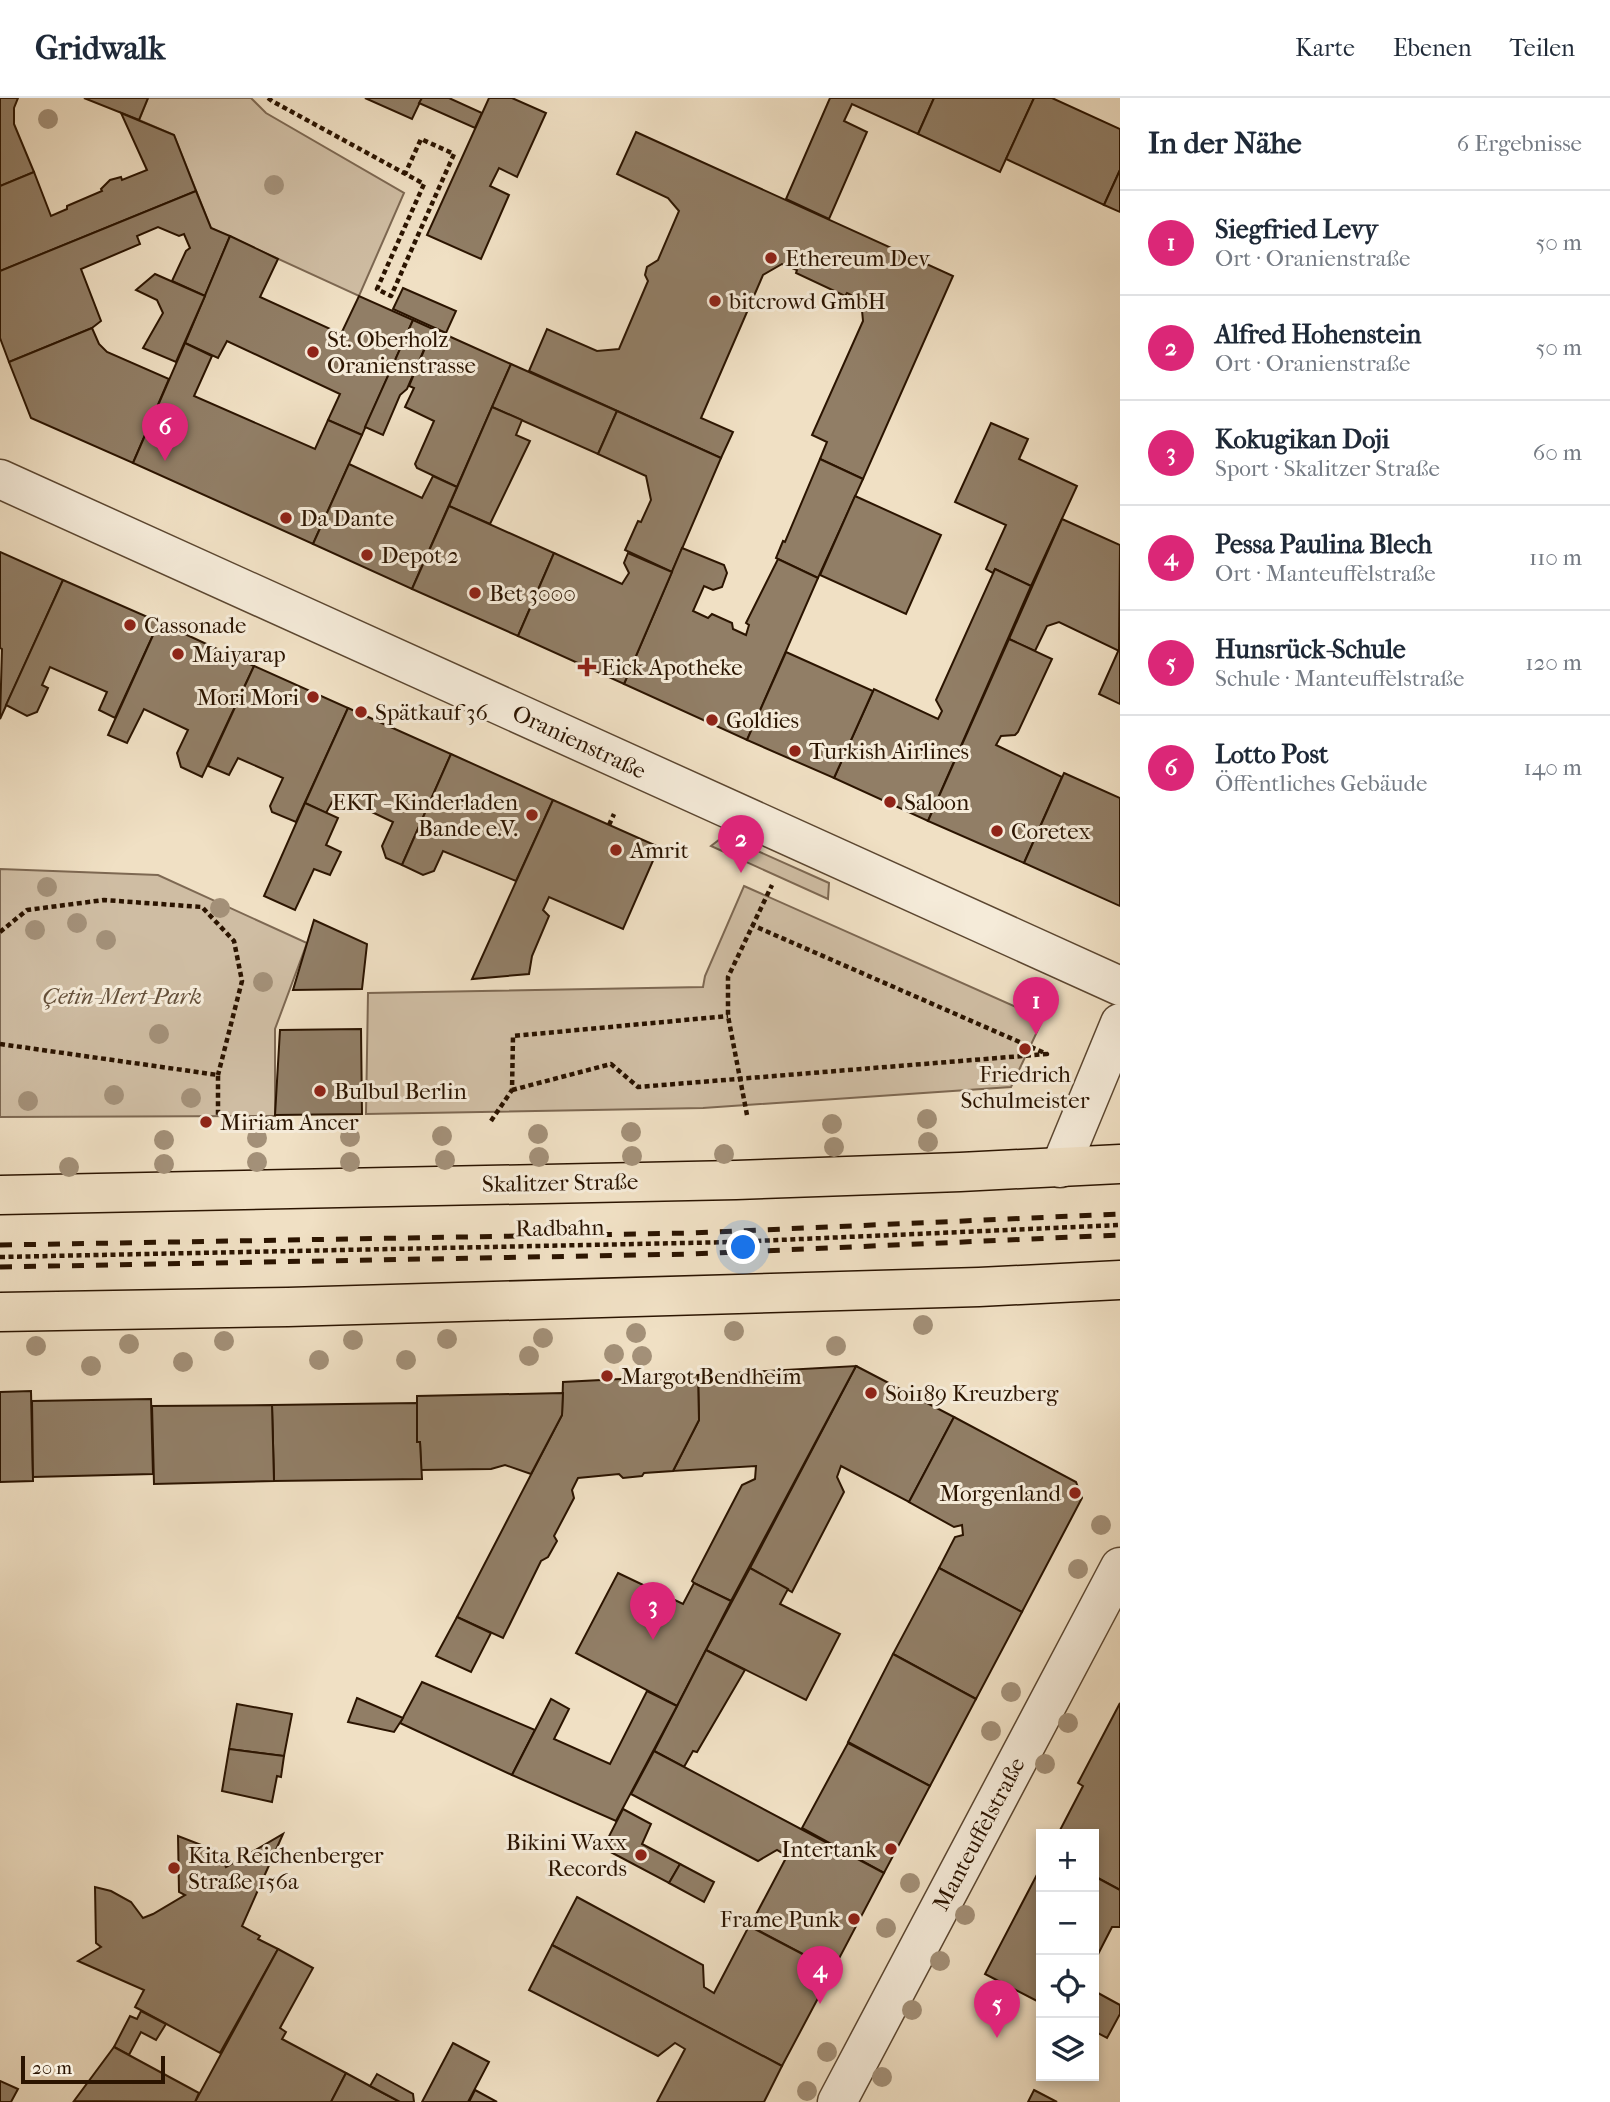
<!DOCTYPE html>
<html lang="de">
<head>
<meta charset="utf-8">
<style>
	body { margin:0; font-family:"IM FELL French Canon",serif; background:#f2f2f3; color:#1f2937 }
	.controls { position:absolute; right:21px; bottom:21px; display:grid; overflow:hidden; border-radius:0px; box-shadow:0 4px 10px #0003 }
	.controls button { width:63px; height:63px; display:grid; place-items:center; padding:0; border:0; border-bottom:2px solid #e0e1e3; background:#fff; color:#1f2937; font:35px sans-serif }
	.scale { position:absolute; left:21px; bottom:18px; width:144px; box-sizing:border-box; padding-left:7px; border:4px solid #2b1400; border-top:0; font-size:19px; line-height:24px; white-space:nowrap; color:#2b1400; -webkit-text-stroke:5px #f5ebd9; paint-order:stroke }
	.you { position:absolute; left:744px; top:1150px; width:24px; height:24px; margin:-18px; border:5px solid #fff; border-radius:50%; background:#1a73e8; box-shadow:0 0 0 10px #1a73e833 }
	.badge { display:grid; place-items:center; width:46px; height:46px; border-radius:50%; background:#db2777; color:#fff; font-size:23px; font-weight:700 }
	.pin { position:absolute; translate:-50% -58px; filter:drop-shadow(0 2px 4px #0008) }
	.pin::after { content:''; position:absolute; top:37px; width:24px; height:21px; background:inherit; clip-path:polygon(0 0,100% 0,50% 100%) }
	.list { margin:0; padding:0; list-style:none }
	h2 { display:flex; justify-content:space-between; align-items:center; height:91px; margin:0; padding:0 28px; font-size:30px }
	h2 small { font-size:23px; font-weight:400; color:#747a83 }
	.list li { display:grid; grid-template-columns:46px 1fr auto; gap:21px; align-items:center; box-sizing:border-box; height:105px; padding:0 28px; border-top:2px solid #e0e1e3 }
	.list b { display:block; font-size:26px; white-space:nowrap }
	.list p { margin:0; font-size:23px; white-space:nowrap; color:#747a83 }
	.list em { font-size:23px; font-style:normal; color:#747a83 }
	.icon { flex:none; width:38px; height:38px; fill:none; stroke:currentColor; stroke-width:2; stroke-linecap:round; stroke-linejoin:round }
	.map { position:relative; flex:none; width:1120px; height:2004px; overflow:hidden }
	header { display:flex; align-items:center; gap:42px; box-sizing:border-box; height:98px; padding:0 35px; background:#fff; border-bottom:2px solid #e0e1e3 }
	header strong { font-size:33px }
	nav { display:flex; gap:38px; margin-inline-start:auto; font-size:24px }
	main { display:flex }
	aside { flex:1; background:#fff }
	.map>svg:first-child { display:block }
</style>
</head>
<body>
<header>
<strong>Gridwalk</strong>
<nav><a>Karte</a><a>Ebenen</a><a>Teilen</a></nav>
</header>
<main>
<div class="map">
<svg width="1120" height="2004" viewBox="0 0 1120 2004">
	<rect width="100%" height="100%" fill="#f0e0c4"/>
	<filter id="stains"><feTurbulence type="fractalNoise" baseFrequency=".00286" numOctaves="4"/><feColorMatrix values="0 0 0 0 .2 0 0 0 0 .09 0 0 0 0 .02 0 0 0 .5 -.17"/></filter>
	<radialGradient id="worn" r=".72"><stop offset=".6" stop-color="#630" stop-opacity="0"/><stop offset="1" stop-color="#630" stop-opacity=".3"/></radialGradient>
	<g fill="#cfbda3" stroke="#7d6852" stroke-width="2">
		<polygon points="148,0 251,0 266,15 404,95 359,198 211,130 174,37 139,22"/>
		<polygon points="724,738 829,785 828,801 711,748"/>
		<polygon points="0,771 158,777 307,845 275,931 275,1018 0,1019"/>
		<polygon points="744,788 1043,921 1011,989 703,1010 366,1016 368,895 703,889 705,878"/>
	</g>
	<g fill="#917e66" stroke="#2b1400" stroke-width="2">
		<polygon points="0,0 18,0 14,10 14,26 34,74 0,88"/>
		<polygon points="84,0 148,0 139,22"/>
		<polygon points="365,0 422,0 412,21"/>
		<polygon points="422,0 449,0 482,15 475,30 419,5"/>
		<polygon points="489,0 512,0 546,15 517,79 499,70 490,88 509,97 481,161 427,137"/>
		<polygon points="830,0 934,0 918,36 852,6 844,23 867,34 829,121 786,101"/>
		<polygon points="934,0 1034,0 1000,74 918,36"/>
		<polygon points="1034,0 1052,0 1120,31 1120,72 1104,107 1006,61"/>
		<polygon points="121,15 174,37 196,93 0,173 0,88 34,74 51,118 67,111 67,108 102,93 101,91 110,82 121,79 122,82 147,72"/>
		<polygon points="636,34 953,178 863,381 820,361 827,344 812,337 863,223 861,202 847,195 845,198 796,175 797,172 782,166 763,177 701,320 733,334 721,360 529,273 547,231 597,253 619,251 648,183 645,177 647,169 658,162 679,113 668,100 617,76"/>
		<polygon points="1120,72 1120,114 1104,107"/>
		<polygon points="196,93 211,130 230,138 205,198 172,183 186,153 190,150 184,136 179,138 158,129 137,138 140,146 81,171 101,223 92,230 9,264 0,240 0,173"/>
		<polygon points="230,138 278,161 260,199 341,236 359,198 413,222 362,337 328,322 340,296 227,243 218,260 185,245"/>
		<polygon points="155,176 205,198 176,264 143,250 163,215 157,202 136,192"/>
		<polygon points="403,190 456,213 446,235 393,211"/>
		<polygon points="413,222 433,231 407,291 400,297 383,337 365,329"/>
		<polygon points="92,230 99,246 107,254 169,281 133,365 31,320 9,264"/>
		<polygon points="433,231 511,266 457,389 417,370 415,366 434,323 405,309 414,290 409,288"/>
		<polygon points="185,245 212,258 194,298 315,351 328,322 362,337 313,446 133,365"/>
		<polygon points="511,266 617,313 598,356 492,309"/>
		<polygon points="492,309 522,322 516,337 530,343 490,426 449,408"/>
		<polygon points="617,313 721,360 672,474 625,452 638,423 641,424 651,402 646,378 598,356"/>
		<polygon points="991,325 1028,341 1019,361 1077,388 1031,488 995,471 993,475 986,471 1006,427 955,404"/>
		<polygon points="820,361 863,381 818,480 776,460 783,443 785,444"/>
		<polygon points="349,366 422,400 433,378 457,389 412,491 313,446"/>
		<polygon points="855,398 941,437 906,516 820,477"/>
		<polygon points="449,408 554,455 518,538 412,491"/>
		<polygon points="1062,421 1120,447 1119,553 1059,524 1047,528 1035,553 1009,541"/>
		<polygon points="682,450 724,467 727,475 722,489 713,492 704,488 693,513 708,520 712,516 732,525 733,531 746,537 749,527 746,525 778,461 818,480 747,642 624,586"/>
		<polygon points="0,454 63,482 0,621 2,551 0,550"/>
		<polygon points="554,455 622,486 629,475 624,465 628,455 672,474 624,586 518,538"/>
		<polygon points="995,471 1031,488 928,723 834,680 874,591 938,621 942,613 936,602"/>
		<polygon points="63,482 159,524 115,620 99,612 107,594 50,569 42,587 48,590 37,614 27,618 6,607"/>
		<polygon points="159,524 254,568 202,679 181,669 177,655 188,632 144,611 127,645 108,637"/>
		<polygon points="1009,541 1052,561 1018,634 1015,637 1001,638 996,647 1062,679 1024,765 928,723"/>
		<polygon points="1120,549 1120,606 1099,596"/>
		<polygon points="786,554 873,593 834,680 747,642"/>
		<polygon points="254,568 348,610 296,724 272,714 270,708 283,680 238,660 229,677 208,668"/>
		<polygon points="348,610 451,656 402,767 386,760 382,748 393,724 336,697 326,715 305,705"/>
		<polygon points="451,656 553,702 516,783 443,753 434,773 423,777 402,767"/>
		<polygon points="1064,675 1120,700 1120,808 1024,765"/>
		<polygon points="553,702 659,749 623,831 549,799 543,812 549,818 532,858 529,876 472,881"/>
		<polygon points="305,705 338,720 326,747 341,754 330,777 314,771 295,812 264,798"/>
		<polygon points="314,822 367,846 362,891 293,892"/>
		<polygon points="361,931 362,1016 275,1017 280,932"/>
		<polygon points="856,1268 954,1319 909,1404 841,1368 837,1379 844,1394 792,1494 750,1470"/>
		<polygon points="856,1268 731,1503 694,1485 692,1483 742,1387 755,1381 756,1368 673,1373 699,1322 698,1277"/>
		<polygon points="698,1277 699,1322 673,1373 644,1375 642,1378 623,1380 619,1376 578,1380 572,1392 574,1400 554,1438 557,1443 548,1459 541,1463 503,1540 457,1519 562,1317 563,1284"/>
		<polygon points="31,1293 33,1383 0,1384 0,1294"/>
		<polygon points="563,1295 562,1317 531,1376 505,1367 491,1371 421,1372 420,1344 417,1344 417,1298"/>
		<polygon points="151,1301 153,1376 33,1379 32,1303"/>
		<polygon points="417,1305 417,1344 420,1344 422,1381 274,1383 272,1307"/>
		<polygon points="272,1307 274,1383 154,1386 152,1308"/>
		<polygon points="954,1319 1076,1384 1082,1400 1022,1514 939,1470 955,1439 963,1437 962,1427 954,1429 909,1404"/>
		<polygon points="750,1470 788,1491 780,1506 840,1536 806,1602 706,1552"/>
		<polygon points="939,1470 1022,1514 976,1601 893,1556"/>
		<polygon points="618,1475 683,1506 694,1485 731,1503 677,1608 576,1555"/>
		<polygon points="457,1519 491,1535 471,1574 436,1558"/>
		<polygon points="706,1552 745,1572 697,1654 693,1653 684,1669 654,1653"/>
		<polygon points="893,1556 976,1601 930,1688 848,1644"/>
		<polygon points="422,1584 535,1632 512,1677 400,1625"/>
		<polygon points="647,1593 677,1608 616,1723 512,1677 551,1601 569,1611 554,1641 610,1666"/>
		<polygon points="357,1600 403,1620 394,1634 348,1624"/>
		<polygon points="1120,1605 1120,1792 1094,1778 1094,1736 1058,1736 1083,1688 1078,1685"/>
		<polygon points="237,1606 292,1616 284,1658 229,1651"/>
		<polygon points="848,1645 930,1688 884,1775 802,1730"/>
		<polygon points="229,1651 284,1658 281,1679 277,1678 272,1704 222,1693"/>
		<polygon points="654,1653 884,1775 833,1872 750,1828 787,1758 777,1752 758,1763 631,1696"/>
		<polygon points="623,1711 651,1726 642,1746 680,1766 669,1785 603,1750"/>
		<polygon points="283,1736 242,1828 260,1838 258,1841 278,1851 220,1955 135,1909 144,1892 78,1863 101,1849 96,1845 95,1789 111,1793 131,1804 143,1820 153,1816 185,1797 179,1794 178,1738 212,1751 223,1763 226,1769"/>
		<polygon points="680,1766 714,1784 704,1804 669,1785"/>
		<polygon points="1041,1769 1041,1905 985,1876"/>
		<polygon points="1094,1778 1120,1792 1120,1829 1112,1829 1094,1864"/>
		<polygon points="577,1799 703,1867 704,1889 714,1895 749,1828 833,1872 782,1968 552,1847"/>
		<polygon points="552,1847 782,1968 764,2004 657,2004 685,1951 675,1945 658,1958 529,1892"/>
		<polygon points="278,1851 313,1870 280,1930 286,1934 282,1941 346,1975 331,2004 195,2004"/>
		<polygon points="1098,1895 1120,1907 1120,1916 1107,1940 1094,1933 1094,1903"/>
		<polygon points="141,1913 166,1926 156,1942 141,1934 129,1957 114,1949 130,1918 137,1921"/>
		<polygon points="453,1945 489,1964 468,2004 422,2004"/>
		<polygon points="114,1949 199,1995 195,2004 74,2003"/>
		<polygon points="346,1975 370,1988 400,2004 331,2004"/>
		<polygon points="377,1976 413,1996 414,2004 400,2004 370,1988"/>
		<polygon points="0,1983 18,1991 11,2004 0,2004"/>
		<polygon points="475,1992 497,2004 469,2004"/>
		<polygon points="1034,1992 1057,2004 1028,2004"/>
	</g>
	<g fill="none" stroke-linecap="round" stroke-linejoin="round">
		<g stroke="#5c4731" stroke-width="41">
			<g id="minor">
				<polyline points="0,381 1120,888"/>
				<polyline points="1060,1070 1120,925"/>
				<polyline points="837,2004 1120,1469"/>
			</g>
		</g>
		<g stroke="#2b1400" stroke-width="41">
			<g id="major">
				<polyline points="0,1097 736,1082 960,1074 1120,1066"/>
				<polyline points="0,1214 288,1209 979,1189 1120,1182"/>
			</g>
		</g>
		<g stroke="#2b1400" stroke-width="4.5" stroke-dasharray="5 3.5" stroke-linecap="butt">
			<polyline points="268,0 272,3 424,86 377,191 391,198 454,56 421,41 405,76"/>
			<polyline points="609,727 614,716"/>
			<polyline points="0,834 27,812 104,802 202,809 234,843 242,883 218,977"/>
			<polyline points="0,946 218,977 218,1018"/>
			<polyline points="512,992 611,966 638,989 1047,956 752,827"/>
			<polyline points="747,1017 728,918 728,879 772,787"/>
			<polyline points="491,1023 512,992 513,938 728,918"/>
			<polyline points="0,1159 733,1144 1120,1127"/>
		</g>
		<use href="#minor" stroke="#f5ebd9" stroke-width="38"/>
		<use href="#major" stroke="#f0e0c4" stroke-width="38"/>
		<g stroke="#2b1400" stroke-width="5" stroke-dasharray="12 12" stroke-linecap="butt">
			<polyline points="0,1147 693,1135 1120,1116"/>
			<polyline points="0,1169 693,1156 1120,1137"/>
		</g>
	</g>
	<g fill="#a39078">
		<circle cx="48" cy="21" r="10"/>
		<circle cx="274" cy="87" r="10"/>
		<circle cx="47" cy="789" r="10"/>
		<circle cx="220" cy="810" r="10"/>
		<circle cx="77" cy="825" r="10"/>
		<circle cx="35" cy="832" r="10"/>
		<circle cx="106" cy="842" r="10"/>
		<circle cx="263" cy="884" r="10"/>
		<circle cx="159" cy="936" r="10"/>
		<circle cx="114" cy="997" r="10"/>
		<circle cx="191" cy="1000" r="10"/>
		<circle cx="28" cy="1003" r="10"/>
		<circle cx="927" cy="1021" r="10"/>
		<circle cx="832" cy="1026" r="10"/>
		<circle cx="631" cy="1034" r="10"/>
		<circle cx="538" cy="1036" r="10"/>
		<circle cx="442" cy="1038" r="10"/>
		<circle cx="350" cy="1039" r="10"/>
		<circle cx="257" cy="1040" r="10"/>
		<circle cx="164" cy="1042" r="10"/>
		<circle cx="928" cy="1044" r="10"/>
		<circle cx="834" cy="1049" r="10"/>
		<circle cx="724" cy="1056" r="10"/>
		<circle cx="632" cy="1058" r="10"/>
		<circle cx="539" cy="1059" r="10"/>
		<circle cx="445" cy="1062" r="10"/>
		<circle cx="257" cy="1064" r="10"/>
		<circle cx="350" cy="1064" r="10"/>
		<circle cx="164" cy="1066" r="10"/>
		<circle cx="69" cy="1069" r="10"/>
		<circle cx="923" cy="1227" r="10"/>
		<circle cx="734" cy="1233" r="10"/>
		<circle cx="636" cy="1235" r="10"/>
		<circle cx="543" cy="1240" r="10"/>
		<circle cx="447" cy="1241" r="10"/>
		<circle cx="353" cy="1242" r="10"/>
		<circle cx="224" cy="1243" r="10"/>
		<circle cx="129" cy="1246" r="10"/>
		<circle cx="36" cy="1248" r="10"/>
		<circle cx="836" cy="1248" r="10"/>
		<circle cx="614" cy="1256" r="10"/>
		<circle cx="529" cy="1258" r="10"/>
		<circle cx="642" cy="1258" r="10"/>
		<circle cx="319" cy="1262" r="10"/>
		<circle cx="406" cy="1262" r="10"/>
		<circle cx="183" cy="1264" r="10"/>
		<circle cx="91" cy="1268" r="10"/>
		<circle cx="1101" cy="1427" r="10"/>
		<circle cx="1078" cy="1471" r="10"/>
		<circle cx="1011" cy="1594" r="10"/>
		<circle cx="1068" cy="1625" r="10"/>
		<circle cx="991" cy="1633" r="10"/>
		<circle cx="1045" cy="1666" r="10"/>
		<circle cx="910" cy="1785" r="10"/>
		<circle cx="965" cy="1817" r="10"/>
		<circle cx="886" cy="1830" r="10"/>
		<circle cx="940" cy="1863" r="10"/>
		<circle cx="912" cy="1912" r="10"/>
		<circle cx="827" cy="1954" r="10"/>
		<circle cx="882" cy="1979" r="10"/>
		<circle cx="807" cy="1993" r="10"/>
	</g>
	<g fill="#8f2418" stroke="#f5ebd9" stroke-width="2.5">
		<circle cx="771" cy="160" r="7"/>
		<circle cx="715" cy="203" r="7"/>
		<circle cx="313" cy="254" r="7"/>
		<circle cx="286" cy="420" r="7"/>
		<circle cx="367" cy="457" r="7"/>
		<circle cx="475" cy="495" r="7"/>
		<circle cx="130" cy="527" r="7"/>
		<circle cx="178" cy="556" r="7"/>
		<path d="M583.5 558.5h7v7h7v7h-7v7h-7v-7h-7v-7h7z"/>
		<circle cx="313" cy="599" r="7"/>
		<circle cx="361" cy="614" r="7"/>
		<circle cx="712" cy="622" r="7"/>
		<circle cx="795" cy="653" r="7"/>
		<circle cx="890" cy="704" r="7"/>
		<circle cx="532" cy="717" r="7"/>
		<circle cx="997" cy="733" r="7"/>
		<circle cx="616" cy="752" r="7"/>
		<circle cx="1025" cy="951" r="7"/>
		<circle cx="320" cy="993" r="7"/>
		<circle cx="206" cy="1024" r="7"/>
		<circle cx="607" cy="1278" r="7"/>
		<circle cx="871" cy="1295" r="7"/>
		<circle cx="1075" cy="1395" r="7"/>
		<circle cx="891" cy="1751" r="7"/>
		<circle cx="641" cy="1757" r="7"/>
		<circle cx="174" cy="1770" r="7"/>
		<circle cx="854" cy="1821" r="7"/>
	</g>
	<g text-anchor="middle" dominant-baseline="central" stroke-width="6" stroke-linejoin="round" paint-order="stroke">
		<g font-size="23" fill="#2b1400" stroke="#f5ebd9" text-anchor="start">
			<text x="785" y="160">Ethereum Dev</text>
			<text x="729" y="203">bitcrowd GmbH</text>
			<text x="327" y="241">St. Oberholz<tspan x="327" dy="26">Oranienstrasse</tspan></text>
			<text x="300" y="420">Da Dante</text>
			<text x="381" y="457">Depot 2</text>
			<text x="489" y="495">Bet 3000</text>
			<text x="144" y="527">Cassonade</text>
			<text x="192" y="556">Maiyarap</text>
			<text x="601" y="569">Eick Apotheke</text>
			<text x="299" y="599" text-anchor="end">Mori Mori</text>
			<text x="375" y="614">Spätkauf 36</text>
			<text x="726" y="622">Goldies</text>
			<text x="809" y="653">Turkish Airlines</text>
			<text x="518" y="704" text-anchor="end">EKT - Kinderladen<tspan x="518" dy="26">Bande e.V.</tspan></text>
			<text x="904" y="704">Saloon</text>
			<text x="1011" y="733">Coretex</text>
			<text x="630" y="752">Amrit</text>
			<text x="1025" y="976" text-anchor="middle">Friedrich<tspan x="1025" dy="26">Schulmeister</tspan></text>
			<text x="334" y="993">Bulbul Berlin</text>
			<text x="220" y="1024">Miriam Ancer</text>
			<text x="621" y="1278">Margot Bendheim</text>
			<text x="885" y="1295">Soi189 Kreuzberg</text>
			<text x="1061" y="1395" text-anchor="end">Morgenland</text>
			<text x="627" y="1744" text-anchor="end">Bikini Waxx<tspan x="627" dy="26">Records</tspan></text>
			<text x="877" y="1751" text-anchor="end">Intertank</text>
			<text x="188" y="1757">Kita Reichenberger<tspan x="188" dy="26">Straße 156a</tspan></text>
			<text x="840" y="1821" text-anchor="end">Frame Punk</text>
		</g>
		<g font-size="23" fill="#2b1400" stroke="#f5ebd9">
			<text transform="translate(579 644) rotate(25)">Oranienstraße</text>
			<text transform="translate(560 1085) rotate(-1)">Skalitzer Straße</text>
			<text transform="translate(560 1130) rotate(-1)">Radbahn</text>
			<text transform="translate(979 1736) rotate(-62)">Manteuffelstraße</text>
		</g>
		<g font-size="23" font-style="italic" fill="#644f39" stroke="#f5ebd9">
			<text x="122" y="898">Çetin-Mert-Park</text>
		</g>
	</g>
	<rect width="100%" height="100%" filter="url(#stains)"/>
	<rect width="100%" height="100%" fill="url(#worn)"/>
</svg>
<div class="controls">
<button>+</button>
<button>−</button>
<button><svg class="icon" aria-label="locate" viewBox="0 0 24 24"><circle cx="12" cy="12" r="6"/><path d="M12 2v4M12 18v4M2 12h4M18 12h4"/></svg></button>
<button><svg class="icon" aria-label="layers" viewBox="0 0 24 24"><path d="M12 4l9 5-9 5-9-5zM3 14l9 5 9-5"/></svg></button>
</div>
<div class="scale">20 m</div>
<div class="you"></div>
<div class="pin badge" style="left:1036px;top:937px">1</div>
<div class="pin badge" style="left:741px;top:775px">2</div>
<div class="pin badge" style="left:653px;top:1542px">3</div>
<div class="pin badge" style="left:820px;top:1906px">4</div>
<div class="pin badge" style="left:997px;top:1940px">5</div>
<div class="pin badge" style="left:165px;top:363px">6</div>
</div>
<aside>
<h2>In der Nähe<small>6 Ergebnisse</small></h2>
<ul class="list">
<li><span class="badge">1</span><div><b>Siegfried Levy</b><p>Ort · Oranienstraße</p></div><em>50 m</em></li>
<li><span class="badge">2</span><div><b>Alfred Hohenstein</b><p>Ort · Oranienstraße</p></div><em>50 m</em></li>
<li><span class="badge">3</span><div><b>Kokugikan Doji</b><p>Sport · Skalitzer Straße</p></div><em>60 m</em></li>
<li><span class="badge">4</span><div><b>Pessa Paulina Blech</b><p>Ort · Manteuffelstraße</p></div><em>110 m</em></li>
<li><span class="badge">5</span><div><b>Hunsrück-Schule</b><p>Schule · Manteuffelstraße</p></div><em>120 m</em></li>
<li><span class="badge">6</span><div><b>Lotto Post</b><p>Öffentliches Gebäude</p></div><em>140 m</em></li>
</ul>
</aside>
</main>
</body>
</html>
